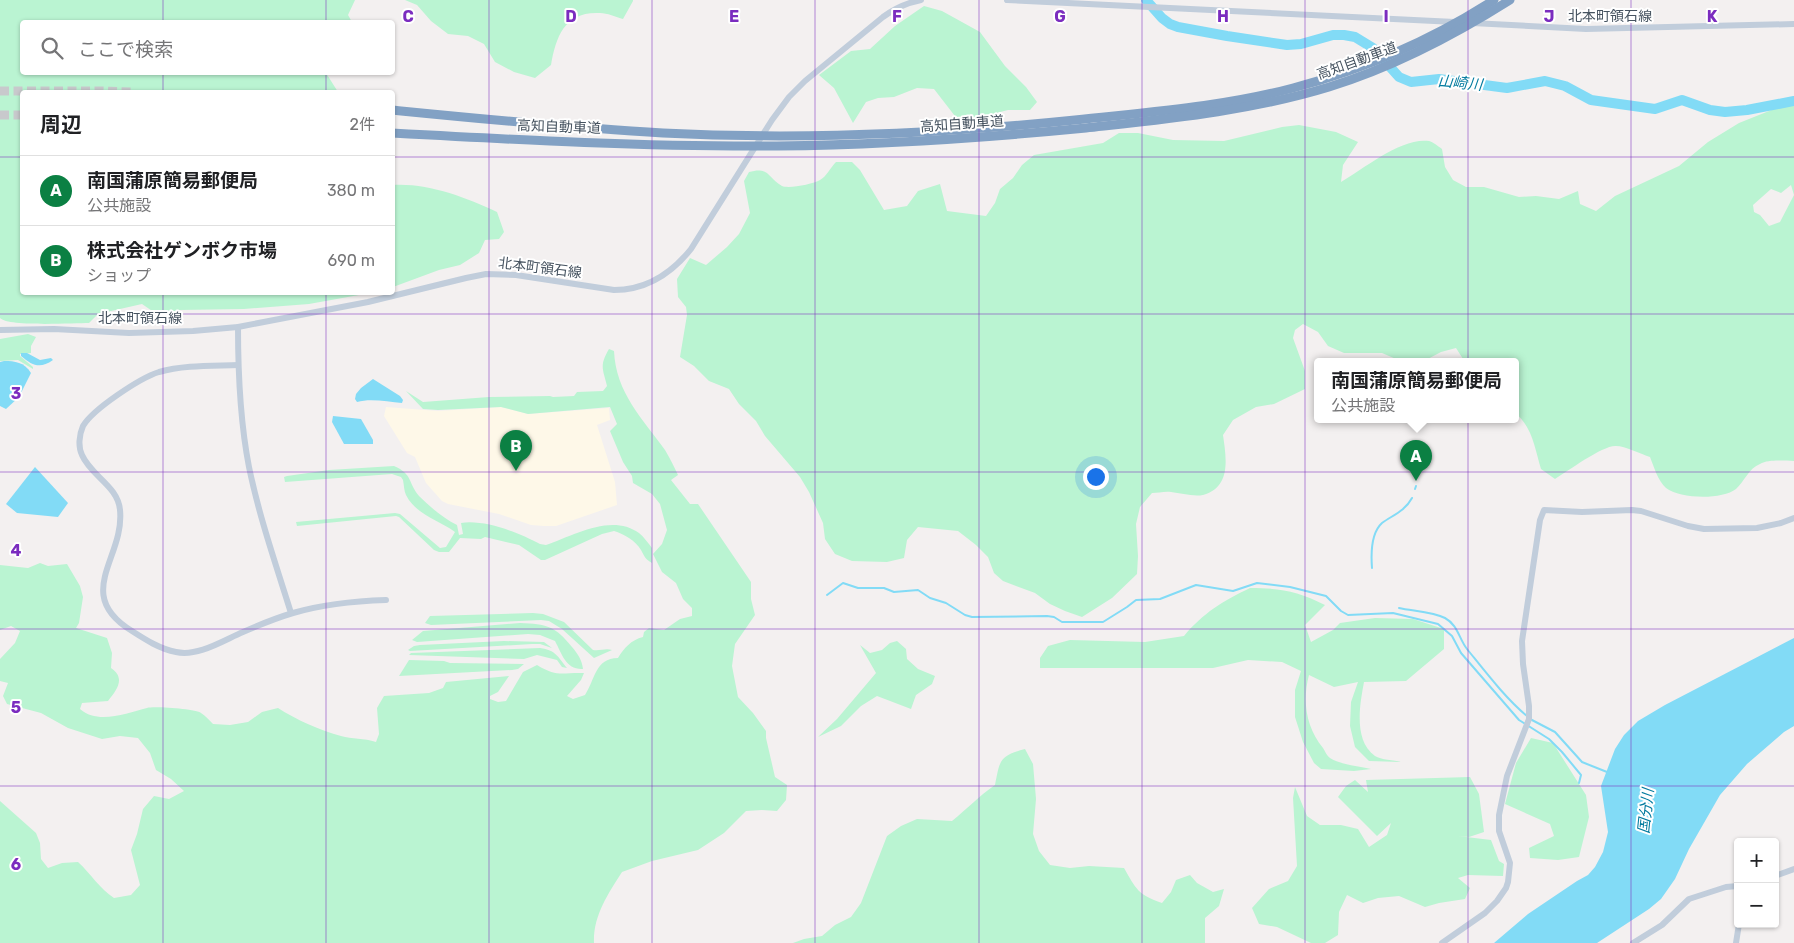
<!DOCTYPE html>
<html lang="ja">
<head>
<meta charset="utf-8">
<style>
	body { margin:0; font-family:Rubik,"Noto Sans JP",sans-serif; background:#f2f2f2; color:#202124 }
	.controls { position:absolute; right:15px; bottom:15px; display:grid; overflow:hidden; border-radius:5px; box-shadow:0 1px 4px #0004 }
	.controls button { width:45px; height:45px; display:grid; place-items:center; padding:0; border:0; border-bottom:1px solid #e0e0e0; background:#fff; color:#202124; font:25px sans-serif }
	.you { position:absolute; left:1095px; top:476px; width:18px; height:18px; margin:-12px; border:4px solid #fff; border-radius:50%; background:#1a73e8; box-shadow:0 0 0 8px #1a73e833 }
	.badge { display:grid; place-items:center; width:32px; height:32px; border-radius:50%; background:#0b8043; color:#fff; font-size:16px; font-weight:700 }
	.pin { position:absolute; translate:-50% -41px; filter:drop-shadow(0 1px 2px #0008) }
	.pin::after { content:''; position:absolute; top:26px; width:18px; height:15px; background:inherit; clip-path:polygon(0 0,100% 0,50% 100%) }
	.popup { position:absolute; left:1314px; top:358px; width:205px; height:65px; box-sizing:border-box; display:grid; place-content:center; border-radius:5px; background:#fff; filter:drop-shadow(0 1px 4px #0005); font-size:16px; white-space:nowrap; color:#757577 }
	.popup b { font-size:19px; color:#202124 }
	.popup::after { content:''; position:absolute; left:50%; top:100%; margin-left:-10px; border:10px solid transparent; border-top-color:#fff }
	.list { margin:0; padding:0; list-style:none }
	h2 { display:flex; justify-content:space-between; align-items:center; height:65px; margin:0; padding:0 20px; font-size:21px }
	h2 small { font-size:16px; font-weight:400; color:#757577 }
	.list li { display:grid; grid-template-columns:32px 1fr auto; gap:15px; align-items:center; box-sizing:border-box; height:70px; padding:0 20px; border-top:1px solid #e0e0e0 }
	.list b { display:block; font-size:19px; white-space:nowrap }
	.list p { margin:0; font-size:16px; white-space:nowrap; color:#757577 }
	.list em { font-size:16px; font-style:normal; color:#757577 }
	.icon { flex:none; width:28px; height:28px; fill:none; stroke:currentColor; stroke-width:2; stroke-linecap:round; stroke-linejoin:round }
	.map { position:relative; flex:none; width:1794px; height:943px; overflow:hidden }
	.search { position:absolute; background:#fff; box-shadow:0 1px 4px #0004; left:20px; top:20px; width:375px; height:55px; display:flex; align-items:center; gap:12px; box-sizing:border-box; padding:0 18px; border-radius:5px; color:#757577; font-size:19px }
	.panel { position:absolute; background:#fff; box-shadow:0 1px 4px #0004; left:20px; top:90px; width:375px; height:205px; border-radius:5px }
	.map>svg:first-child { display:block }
</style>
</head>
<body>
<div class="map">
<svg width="1794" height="943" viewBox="0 0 1794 943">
	<rect width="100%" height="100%" fill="#f3f0f0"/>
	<polygon fill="#fef8e8" points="386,407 438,411 501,407 528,414 609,408 610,420 597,425 615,482 617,505 556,526 544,526 531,525 499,514 448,504 442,501 426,483 415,457 407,453 384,416"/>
	<g fill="#baf4d2" fill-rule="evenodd">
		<path d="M0,0H355L348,15L352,22H22V72L326,73L338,92H22V292L370,293L309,304L244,309L179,310L158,315L142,304L98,314L89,323C73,323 8,327 0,318Z"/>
		<path d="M405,0H633V1L623,19C616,17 607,13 600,13C565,11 556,36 551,65L535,78L514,72L495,62L484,44L468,36L448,34L431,21L417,5Z"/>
		<polygon points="924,6 942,11 980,32 1005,66 1026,87 1037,102 1030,110 1008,110 977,118 958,120 934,89 917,88 894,97 878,98 866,102 853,123 834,88 819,75 851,51 870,49 895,26"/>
		<path d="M1794,105V461C1784,461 1769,459 1760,464C1749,468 1744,482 1736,489C1722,500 1680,499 1666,488C1658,481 1654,467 1650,457C1641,454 1625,446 1616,446C1603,445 1568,471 1555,479L1541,469C1535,449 1532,426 1515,413V362H1465L1456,348L1441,352L1422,362H1403L1382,353H1344L1328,346L1318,332L1303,324L1295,330L1293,338L1305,371V389L1274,404L1256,407L1233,420L1223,435C1226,457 1232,487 1203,495C1193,497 1181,493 1171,492C1165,491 1158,493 1152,493L1140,507L1136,524L1138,556L1137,574L1112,598L1082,617L1065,611L1050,604L1035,593L1003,581L994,573L988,557L976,545L958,531L918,527L907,540L904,558L887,562L852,561L835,554L825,539L823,523L809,492L800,477L765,436L756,421L739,404L729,389L709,381L694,366L680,357L687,315L686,307L678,297L677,279L690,258L706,265L727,247L739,234L750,213L744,181L749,172C769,166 768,178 782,186C789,189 813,184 820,180C826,177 831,167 836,162H852L860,170L884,210L907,206L918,191L940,184L947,211L986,216L995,203L1000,189L1013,178L1022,165L1034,155L1103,143L1119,133H1138L1173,140L1224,141L1282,127L1299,125L1336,132L1358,142L1343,165L1341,182C1363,169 1402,137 1429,141C1433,142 1438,146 1442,149L1445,167L1453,180L1466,187H1484L1519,197L1536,196L1559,199L1578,191L1580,204L1596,211L1615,196L1679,166L1708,142L1739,123L1774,109ZM1791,185L1794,195L1780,222L1769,226L1760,215L1754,212L1753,205L1771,189L1781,193Z"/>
		<path d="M393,185C428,183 465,197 497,212L504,232L499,239L485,240L479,253L460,265L439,270L393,287Z"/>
		<polygon points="28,334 36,337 31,346 31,353 20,354 20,356 33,367 33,369 18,360 0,361 0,339"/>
		<path d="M609,349L614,351C616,393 642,418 665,450C670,458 674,467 678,475L671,480L690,504H698L751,582V599L755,615L735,644L732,666L738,697L753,713L766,731V738L775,777L787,785L786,800L777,811L762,810L746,811L724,833L698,850L652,861L622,872C608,894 593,916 594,943H0V801L36,833L40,843L41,859L48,868L62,863L78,862C91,874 100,889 114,898L131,895L140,885L131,850L137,834L143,809L154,796L169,799L184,791L171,779L156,770L150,753L138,738L120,736L102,739L68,728L41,713L7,704L3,696L8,683L0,681V659L15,643L20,631L11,626L0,630V565L28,568L40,563L48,566L67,564L80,586L83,597L79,623L76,628L107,638L112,653L111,668C126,678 117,690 108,701L82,703L80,709C98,725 127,713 147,708C154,706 196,709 201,713C206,716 209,720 213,724L230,725L248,722L262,712L278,708C295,719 321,731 341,736C352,739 364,738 376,742L379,734L377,708L384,696L429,693L443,688L446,682L509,676L498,692L490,696V699L498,702L506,701L523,672L537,665C558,678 563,672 584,673L581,680L567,696L573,699L585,695C595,680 595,658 618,658C624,648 631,640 643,637L644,632L649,628L664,630L680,619L692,616V608L683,599L676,583L662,572L653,554L662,544L667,530L660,504L652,494L633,483L632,476L623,462L610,431L617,424L610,407L528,414L501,407L438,410L423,409L406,391L423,402L489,397L550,396L553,397L574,396L577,392L603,391L607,386C603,369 599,366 609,349Z"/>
		<path d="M394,466C413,474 408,483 419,496C430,507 443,518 457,525L459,535L463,534L461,523C484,519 520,533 540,544L546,545C574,535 612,513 639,533C644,537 648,543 652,548V563C645,559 645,557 641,550C636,541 624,534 614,531L602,534L545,560H541L519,545L485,537L481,539L460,538L449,552H439L434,550L399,517L396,516L297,526L296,522L395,513L400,514L440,548L446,547L455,532C439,520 416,515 406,495C404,491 404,485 403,480L401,477L392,474L285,482L284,477L287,476L329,470Z"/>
		<path d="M1250,588C1280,588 1298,591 1325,605L1305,625L1311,642L1333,630L1340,623L1375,618L1413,619L1444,629V649L1406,681L1364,682C1360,704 1353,740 1375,756C1381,760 1394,760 1401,762L1369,761L1355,747L1350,726L1351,702L1358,682L1334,687L1309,675C1302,701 1306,727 1323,748C1325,751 1327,756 1330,758C1341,765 1359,766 1371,769L1354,771L1321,769L1314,763L1303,742L1295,717V690L1301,671L1282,662L1248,660L1213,668H1040V658L1048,646L1070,640L1145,642L1184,636C1203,613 1223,601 1250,588Z"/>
		<path d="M533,613L543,614L564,622L593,650C600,651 606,648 612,650L594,658L562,629L549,621L541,620L431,625L425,623L430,616Z"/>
		<path d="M520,623C547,624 555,626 572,647C578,654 582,660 583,669C566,670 562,654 555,641L540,635L528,634L417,642L412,640L423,631Z"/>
		<polygon points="504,641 544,642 552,648 540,644 532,644 410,651 408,650 414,646 420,645"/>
		<polygon points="897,641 906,649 907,659 918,669 935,676 932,684 916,695 911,709 877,696 861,706 841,726 818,737 837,719 876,673 860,645 870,653 882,650 890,643"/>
		<path d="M540,648C556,650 558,657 567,668L562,667L557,660L537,655L524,659L409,655L411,653Z"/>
		<polygon points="409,660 444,661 450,663 524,664 518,669 512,670 399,676"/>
		<polygon points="1531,738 1553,743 1586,795 1589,817 1579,857 1558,860 1530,858 1529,848 1554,836 1550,824 1505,804 1516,763"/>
		<path d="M1025,749L1033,764L1036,799L1033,834L1039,851L1050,865L1070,868L1089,866L1124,868C1136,889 1138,895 1162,903L1171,892L1176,880L1190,875L1197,883L1213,892L1224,889L1219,906L1205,918V943H793L804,939L822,936L835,925L851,917L861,903L887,836L901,826L917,819L952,821C967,809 979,796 995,785C1000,760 999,756 1025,749Z"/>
		<polygon points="1470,777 1479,794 1484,832 1469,837 1458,836 1491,840 1499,861 1504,864 1503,876 1468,875 1458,878 1470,888 1465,899 1439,903 1425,907 1399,896 1378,898 1363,903 1347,895 1339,912 1338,935 1325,943 1311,943 1277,927 1259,924 1252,908 1269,889 1288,881 1297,866 1293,798 1295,787 1307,816 1320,825 1341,825 1358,829 1369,847 1387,835 1391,823 1377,836 1338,797 1346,786 1355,780 1368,792 1366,780"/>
	</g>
	<g fill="#82dbf6">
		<path d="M21,353H27L40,360L51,358L53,360C40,369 33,366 21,356Z"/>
		<path d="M4,361C15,361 24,362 31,373L19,397L6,409L0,406V362Z"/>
		<path d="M373,379L400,396L403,400L402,403C388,402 371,398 357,402L355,399L356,394L361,388Z"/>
		<polygon points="333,416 361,419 373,440 373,444 344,444 332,422"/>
		<polygon points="35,467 68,503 58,517 17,513 6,504"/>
		<polygon points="1794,638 1794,726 1784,732 1747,764 1720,795 1689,849 1675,879 1661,899 1649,909 1597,943 1494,943 1528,914 1577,881 1588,875 1595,867 1603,852 1608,832 1601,786 1615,749 1624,735 1638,721 1665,705"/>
	</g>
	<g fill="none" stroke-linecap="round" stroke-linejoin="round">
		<g stroke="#82dbf6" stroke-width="2">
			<polyline points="1415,489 1416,486"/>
			<path d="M1372,568C1371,555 1371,533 1382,523C1393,515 1405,511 1412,498"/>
			<polyline points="827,595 843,583 858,588 884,588 894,592 918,590 930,598 946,603 965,615 972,617 1047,616 1054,617 1062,622 1103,622 1127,607 1136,600 1160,599 1196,585 1233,591 1257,583 1290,587 1326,596 1341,611 1348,615 1393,613 1438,624 1452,636 1461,653 1519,720 1549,739 1562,752 1581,775 1579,783"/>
			<path d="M1399,608C1412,611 1433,612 1445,618C1458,625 1459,639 1467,649C1484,670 1506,699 1527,716"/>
			<polyline points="1530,719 1555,732 1582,762 1607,772"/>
		</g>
		<polyline stroke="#82dbf6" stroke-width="10" points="1146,0 1162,18 1170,24 1178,27 1227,36 1287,45 1301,44 1333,35 1344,35 1355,37 1373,48 1399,77 1411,82 1439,79 1507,88 1545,81 1565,86 1591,100 1655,109 1682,100 1710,110 1725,112 1747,110 1794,101"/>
		<g stroke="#c8c9cc" stroke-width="9" stroke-dasharray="9 4.5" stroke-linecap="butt">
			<polyline points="0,91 102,91 132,92"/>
			<polyline points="0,115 22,115"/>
		</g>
		<g stroke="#c1cddb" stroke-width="6">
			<polyline points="1007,0 1455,22"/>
			<polyline points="1472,23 1586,29 1794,24"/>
			<path d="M238,327C238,374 240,421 249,467C259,516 276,565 291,613"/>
			<path d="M0,330L54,329L129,333L193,331L238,327L368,302L466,278L486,274L516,275L614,290C647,290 671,274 691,249L772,120L789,97L805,81L883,17C895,8 906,3 921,0"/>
			<path d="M238,365C212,366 184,365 159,372C140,378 93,409 83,426C79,435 78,447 82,455C91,476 118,486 120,510C125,558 72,594 132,631C146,640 160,649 176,652C198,657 224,640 243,632C259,625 276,618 293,613C324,604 354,601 386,600"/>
			<polyline points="1775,876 1794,869"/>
			<polyline points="1442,943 1485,913 1497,901 1506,888 1508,882 1510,863 1499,831 1499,815 1507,776 1529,719 1529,706 1523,664 1522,641 1540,520 1544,510 1582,512 1632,510 1641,511 1688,526 1704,529 1757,528 1781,523 1794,518"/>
			<polyline points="1633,943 1662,925 1689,899 1726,887 1738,886"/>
			<polyline points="1736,943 1739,924"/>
		</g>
		<g stroke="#82a1c4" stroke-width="9">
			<path d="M392,110C483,119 573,128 663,133C800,140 938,134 1075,120C1148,112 1222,107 1293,88C1365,69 1432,40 1494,0"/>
			<path d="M392,133C520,140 649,147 777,146C880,145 983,138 1086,128C1167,119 1251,111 1329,87C1394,67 1453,36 1510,0"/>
		</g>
	</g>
	<path fill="none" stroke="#7b2cbf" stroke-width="1" stroke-opacity="0.55" d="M163,0V22M326,0V22M489,0V943M652,0V943M815,0V943M979,0V943M1142,0V943M1305,0V943M1468,0V943M1631,0V943M163,72V92M326,72V92M0,157H22M392,157H1794M163,292V943M326,292V943M0,314H1794M0,472H1794M0,629H1794M0,786H1794"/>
	<g text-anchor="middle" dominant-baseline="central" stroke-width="4" stroke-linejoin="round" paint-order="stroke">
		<g font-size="14" fill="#465360" stroke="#fff">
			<text x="1610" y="16">北本町領石線</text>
			<text transform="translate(1357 61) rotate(-20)">高知自動車道</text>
			<text transform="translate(962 124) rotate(-4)">高知自動車道</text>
			<text transform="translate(559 127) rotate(2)">高知自動車道</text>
			<text transform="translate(540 268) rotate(7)">北本町領石線</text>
			<text x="140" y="318">北本町領石線</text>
		</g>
		<g font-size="15" font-style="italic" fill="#037b9f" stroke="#fff">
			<text transform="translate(1460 83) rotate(5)">山崎川</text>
			<text transform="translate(1646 811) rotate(-84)">国分川</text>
		</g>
	</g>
	<g font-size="16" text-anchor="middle" font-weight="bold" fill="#7b2cbf" stroke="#fff" stroke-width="4" stroke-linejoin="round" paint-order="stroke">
		<text x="408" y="22">C</text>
		<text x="571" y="22">D</text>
		<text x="734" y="22">E</text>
		<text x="897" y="22">F</text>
		<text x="1060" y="22">G</text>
		<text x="1223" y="22">H</text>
		<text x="1386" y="22">I</text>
		<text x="1549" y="22">J</text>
		<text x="1712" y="22">K</text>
		<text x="16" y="399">3</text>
		<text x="16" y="556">4</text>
		<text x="16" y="713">5</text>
		<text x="16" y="870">6</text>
	</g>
</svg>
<div class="controls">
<button>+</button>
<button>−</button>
</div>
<div class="you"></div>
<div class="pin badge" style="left:1416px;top:481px">A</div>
<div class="popup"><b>南国蒲原簡易郵便局</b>公共施設</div>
<div class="pin badge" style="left:516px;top:471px">B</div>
<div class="search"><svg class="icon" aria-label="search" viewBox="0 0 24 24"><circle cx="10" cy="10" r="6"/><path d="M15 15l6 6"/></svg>ここで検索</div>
<section class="panel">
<h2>周辺<small>2件</small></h2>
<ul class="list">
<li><span class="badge">A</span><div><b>南国蒲原簡易郵便局</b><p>公共施設</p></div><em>380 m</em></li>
<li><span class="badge">B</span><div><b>株式会社ゲンボク市場</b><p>ショップ</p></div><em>690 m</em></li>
</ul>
</section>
</div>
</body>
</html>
